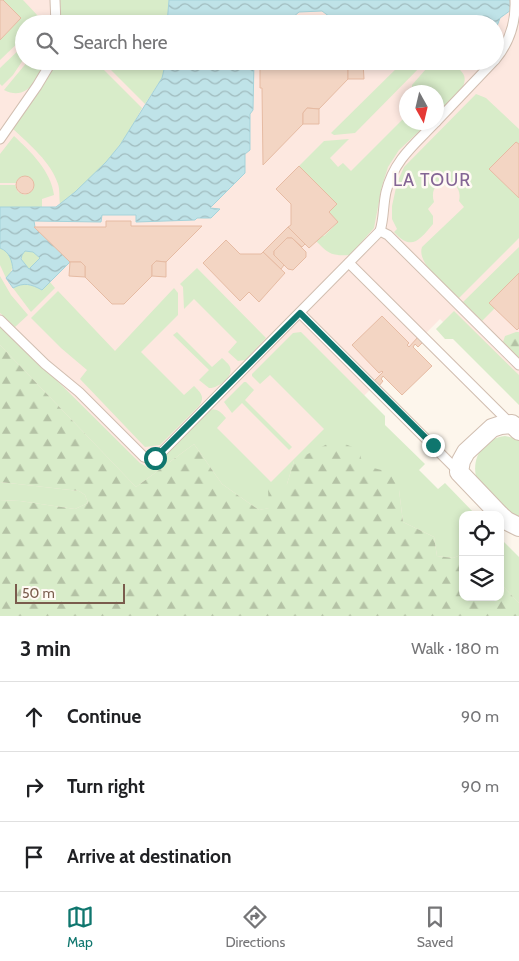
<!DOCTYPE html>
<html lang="en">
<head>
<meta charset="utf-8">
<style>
	body { margin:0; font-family:Cabin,sans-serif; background:#f6f6f6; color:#202124 }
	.controls { position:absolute; right:15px; bottom:15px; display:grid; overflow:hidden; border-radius:10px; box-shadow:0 2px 8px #0003 }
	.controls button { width:45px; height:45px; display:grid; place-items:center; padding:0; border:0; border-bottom:1px solid #e0e0e0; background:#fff; color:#202124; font:25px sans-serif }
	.compass { position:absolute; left:399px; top:85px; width:45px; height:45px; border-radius:50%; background:#fff; box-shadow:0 2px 8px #0003; rotate:172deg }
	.scale { position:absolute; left:15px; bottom:12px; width:110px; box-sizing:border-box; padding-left:5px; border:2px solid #7a5c4d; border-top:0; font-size:14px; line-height:18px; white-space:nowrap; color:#7a5c4d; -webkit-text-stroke:4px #fffaf3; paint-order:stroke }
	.stop { position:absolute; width:15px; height:15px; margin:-11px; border:4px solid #0f766e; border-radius:50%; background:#fff }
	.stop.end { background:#0f766e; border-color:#fff; box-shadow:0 1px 5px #0008 }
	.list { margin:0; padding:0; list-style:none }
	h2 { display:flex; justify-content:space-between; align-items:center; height:65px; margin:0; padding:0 20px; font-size:21px }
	h2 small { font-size:16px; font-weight:400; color:#757577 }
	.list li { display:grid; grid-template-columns:32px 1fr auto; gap:15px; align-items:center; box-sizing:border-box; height:70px; padding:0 20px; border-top:1px solid #e0e0e0 }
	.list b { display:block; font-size:19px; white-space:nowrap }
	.list em { font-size:16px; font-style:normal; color:#757577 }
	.icon { flex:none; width:28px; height:28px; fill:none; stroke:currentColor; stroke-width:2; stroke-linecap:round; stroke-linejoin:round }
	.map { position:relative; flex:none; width:519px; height:616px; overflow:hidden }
	.search { position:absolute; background:#fff; box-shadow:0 2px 8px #0003; left:15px; right:15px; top:15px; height:55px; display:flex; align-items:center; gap:12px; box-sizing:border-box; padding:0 18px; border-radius:28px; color:#757577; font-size:19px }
	.sheet { height:275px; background:#fff }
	nav { display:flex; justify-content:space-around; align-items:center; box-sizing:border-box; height:70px; border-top:1px solid #e0e0e0; background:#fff; font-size:14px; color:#757577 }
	nav a { display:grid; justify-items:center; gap:2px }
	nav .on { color:#0f766e }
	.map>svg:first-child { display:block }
</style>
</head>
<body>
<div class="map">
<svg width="519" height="616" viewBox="0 0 519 616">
	<defs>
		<pattern id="forest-firs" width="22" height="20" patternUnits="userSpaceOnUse" patternTransform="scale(1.25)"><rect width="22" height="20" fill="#d8ecc9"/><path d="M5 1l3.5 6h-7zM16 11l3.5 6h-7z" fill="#b4c2a5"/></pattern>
		<pattern id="water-waves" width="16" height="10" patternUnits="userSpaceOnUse" patternTransform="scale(1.25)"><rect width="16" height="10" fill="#bfe3e8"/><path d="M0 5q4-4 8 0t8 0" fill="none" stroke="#a0bbbe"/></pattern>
	</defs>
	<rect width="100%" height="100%" fill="#fdf6ec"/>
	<path fill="#fde8e0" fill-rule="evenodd" d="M0,0H519V398L440,319L352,408L463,518V597H500V556L519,574V616H0ZM24,24H495V61H24ZM406,92H436V122H406Z"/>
	<g fill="#d8ecc9">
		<polygon points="3,0 23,0 38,16 36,24 24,24 24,37 0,60 0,40 21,18"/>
		<polygon points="60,0 169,0 167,24 64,24 61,20"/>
		<polygon points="24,45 23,60 13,75 2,86 0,84 0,68"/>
		<path d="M28,61H47C38,78 27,102 4,90Z"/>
		<path d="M56,61H95L142,108C135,121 128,134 119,146C103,168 82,187 60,204C59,198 60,190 58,184C51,162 29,144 13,129L52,71Z"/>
		<polygon points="102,61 166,61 162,78 145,104"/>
		<polygon points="404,61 426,61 355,133 334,135 331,133"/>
		<path d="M459,61H489C479,72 469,71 459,61Z"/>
		<path d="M440,62C449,62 455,64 461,71C475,85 446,105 437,114L436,92H417L412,87V85L426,69Z"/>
		<path d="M476,94L486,98L519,129V144L516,142L490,169L519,198V238L459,298C448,287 416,264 422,247L464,207L459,201C465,176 426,176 434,202L428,209L433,216V224C419,241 411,251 394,232L397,229L392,219V206L397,183L404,167Z"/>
		<path d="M406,116V122L428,123L399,150L388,167L382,186L374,228L350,255C331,256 329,254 316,241L321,236H324L338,222L329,212L336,204L299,166L324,141L349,139L330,158L338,167L343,163L351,171Z"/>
		<path d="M14,136C31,152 51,171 54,195L42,199V207H0V185H15L18,192L25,195L32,191L34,187L32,180L25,176L18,179L16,183H0V154Z"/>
		<polygon points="519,247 519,273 490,303 495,308 482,321 463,302"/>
		<path d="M0,248C13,253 17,269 6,278L0,265Z"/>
		<path d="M25,251L33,252L40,258L28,270C23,264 18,257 25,251Z"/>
		<polygon points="197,268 266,338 245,360 238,361 228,352 237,342 194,299 184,309 183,287 180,284"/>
		<polygon points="0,276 11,295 28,315 15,327 0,313"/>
		<path d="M50,282L55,288L31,312L13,288C24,282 31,284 42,290Z"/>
		<path d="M174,288L178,293V315L141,352L184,395L194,386C200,392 206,397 199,406L160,445L145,447L80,379L87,370L61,348L31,318L58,291L115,351Z"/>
		<polygon points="454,311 519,375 519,405 453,339 445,339 436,329"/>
		<path d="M0,324L140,463L149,468L155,466L207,411C217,407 220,411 226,418L217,428L271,482L324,429L270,375L260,384L252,376V374L293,333L301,332L385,416V425L425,464L419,470L438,489L445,483L476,515H463V554L453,558L437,556L434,537L403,522L399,490L294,461L287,484L270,508L259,510L222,484L194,444L136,487L0,345Z"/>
		<path d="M177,332L212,367L222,358C224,360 229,364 230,367C234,377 217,389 209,388L199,380L209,370L173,335Z"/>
		<polygon points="244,382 246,382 254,390 245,400 292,447 289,450 242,403 232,413 224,402"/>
		<path d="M505,436L519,439V521L515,520L477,480C470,459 483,438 505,436Z"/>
		<polygon points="0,482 79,491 85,495 88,503 75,509 20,501 0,500"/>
		<polygon points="500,538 519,557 519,603 500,583"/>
	</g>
	<g fill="url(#forest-firs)">
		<polygon points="516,332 519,332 519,358 503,342 505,336"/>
		<polygon points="0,345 136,487 194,444 222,484 259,510 269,508 268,489 287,484 294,461 335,440 360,450 362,465 389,472 399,490 403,522 434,537 437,556 453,558 463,554 463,597 500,597 500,583 519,603 519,616 0,616 0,500 20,501 75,509 88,503 85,495 79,491 0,482"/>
	</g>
	<g fill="url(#water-waves)" stroke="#a5d3da" fill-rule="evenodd">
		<polygon points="169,0 510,0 511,10 500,18 497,26 495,24 415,24 415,22 338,23 322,11 299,12 285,24 167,24"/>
		<path d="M166,61H254L253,110L250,114V150L245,154V173L210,208L220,209L211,218H197L195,220L136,222V215H102L101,222L34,221L35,227L70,262L42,290C31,284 24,282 13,288L6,278L13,270C12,261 10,252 0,248V207H56L75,192L106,162L120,145L162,78ZM25,251L33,252L40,258L29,269L21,259L22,255Z"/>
	</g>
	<g fill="#f3d5c3" stroke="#e6bba3">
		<polygon points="0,0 3,0 21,18 0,40"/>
		<polygon points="262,61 365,61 363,63 352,63 348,68 348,79 319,109 307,108 303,113 303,124 263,165 262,88 260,88 260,63"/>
		<polygon points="352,63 363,63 364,79 348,79 348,68"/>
		<polygon points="307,108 319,109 319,124 303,124 303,113"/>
		<polygon points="516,142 519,144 519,198 489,169"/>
		<polygon points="299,166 337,204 329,212 338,222 309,248 288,227 291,225 291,204 276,189"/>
		<circle cx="25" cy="185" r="9"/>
		<polygon points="106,221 131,221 131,226 202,226 166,262 156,261 152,265 152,276 124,304 112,304 85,277 85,266 81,262 70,262 34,227 106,227"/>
		<polygon points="288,227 305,244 302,247 292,238 287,238 274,251 274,255 284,265 281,269 263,252"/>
		<polygon points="287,238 292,238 306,252 306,257 293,270 288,269 274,255 274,251"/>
		<polygon points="226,240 240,254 261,254 263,252 285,273 259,302 249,292 240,301 203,263"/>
		<polygon points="156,261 166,262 166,277 152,276 152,265"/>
		<polygon points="70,262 81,262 85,266 85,277 69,276"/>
		<polygon points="519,273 519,328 517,330 489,303"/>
		<polygon points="382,316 409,343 407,345 409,347 418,337 423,342 418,347 415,344 413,347 432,366 402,395 383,376 381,379 383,381 379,386 374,381 383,372 382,371 379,373 352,345"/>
	</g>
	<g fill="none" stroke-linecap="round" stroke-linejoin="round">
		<g stroke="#d1beb0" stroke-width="11">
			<g id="service">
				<polyline points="55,0 56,24"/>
				<path d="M495,60C510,42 516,23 515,0"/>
				<polyline points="436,122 494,61"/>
				<polyline points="0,139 37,86 52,61"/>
				<path d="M380,231C384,219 383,205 386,192C394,160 414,145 436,122"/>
				<polyline points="349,263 511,424"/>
				<polyline points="300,313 459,472"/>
				<polyline points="0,320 45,364 79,392 144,457 150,459 158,456 380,231 388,235 519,365"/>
			</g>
		</g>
		<g stroke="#d1beb0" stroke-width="20">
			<g id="minor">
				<polyline points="500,515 459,472 461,461 466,452 492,428 501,425 512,424 519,431"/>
				<polyline points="500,515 507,521 519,527"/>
			</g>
		</g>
		<use href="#service" stroke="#fff" stroke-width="9"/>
		<use href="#minor" stroke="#fff" stroke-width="18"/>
	</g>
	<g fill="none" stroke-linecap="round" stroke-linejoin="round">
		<polyline stroke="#0f766e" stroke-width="6" points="155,458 300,313 433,445"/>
	</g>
	<g text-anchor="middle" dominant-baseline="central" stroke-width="5" stroke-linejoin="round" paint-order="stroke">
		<g font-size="18" letter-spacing="1" fill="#846695" stroke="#fffaf3">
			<text x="432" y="180">LA TOUR</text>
		</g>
	</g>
</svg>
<div class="controls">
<button><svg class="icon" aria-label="locate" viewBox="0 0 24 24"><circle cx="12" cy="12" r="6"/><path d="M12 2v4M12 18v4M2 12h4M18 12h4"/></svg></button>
<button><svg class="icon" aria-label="layers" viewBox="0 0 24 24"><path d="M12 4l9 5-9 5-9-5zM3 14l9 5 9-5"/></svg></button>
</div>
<svg class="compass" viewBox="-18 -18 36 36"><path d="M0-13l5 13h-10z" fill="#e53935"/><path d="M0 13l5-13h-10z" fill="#757577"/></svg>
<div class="scale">50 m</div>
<div class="stop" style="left:155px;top:458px"></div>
<div class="stop end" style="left:433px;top:445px"></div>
<div class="search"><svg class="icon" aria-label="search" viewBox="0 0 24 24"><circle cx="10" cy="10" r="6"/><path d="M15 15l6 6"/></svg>Search here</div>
</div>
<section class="sheet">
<h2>3 min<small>Walk · 180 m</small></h2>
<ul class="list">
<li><svg class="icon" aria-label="ahead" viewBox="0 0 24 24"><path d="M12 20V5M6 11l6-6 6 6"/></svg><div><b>Continue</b></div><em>90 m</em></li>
<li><svg class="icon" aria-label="right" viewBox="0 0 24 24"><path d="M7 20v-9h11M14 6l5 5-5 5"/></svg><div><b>Turn right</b></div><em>90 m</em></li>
<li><svg class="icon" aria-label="arrive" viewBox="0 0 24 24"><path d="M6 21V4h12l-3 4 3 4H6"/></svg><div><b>Arrive at destination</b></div></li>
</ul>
</section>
<nav>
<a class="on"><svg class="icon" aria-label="map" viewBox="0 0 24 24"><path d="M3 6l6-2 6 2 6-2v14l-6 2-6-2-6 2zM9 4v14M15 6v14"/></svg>Map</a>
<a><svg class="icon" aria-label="directions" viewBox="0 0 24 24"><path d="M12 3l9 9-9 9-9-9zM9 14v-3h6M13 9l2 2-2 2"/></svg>Directions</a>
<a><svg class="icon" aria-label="saved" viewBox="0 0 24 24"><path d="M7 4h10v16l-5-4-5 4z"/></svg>Saved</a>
</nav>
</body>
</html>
